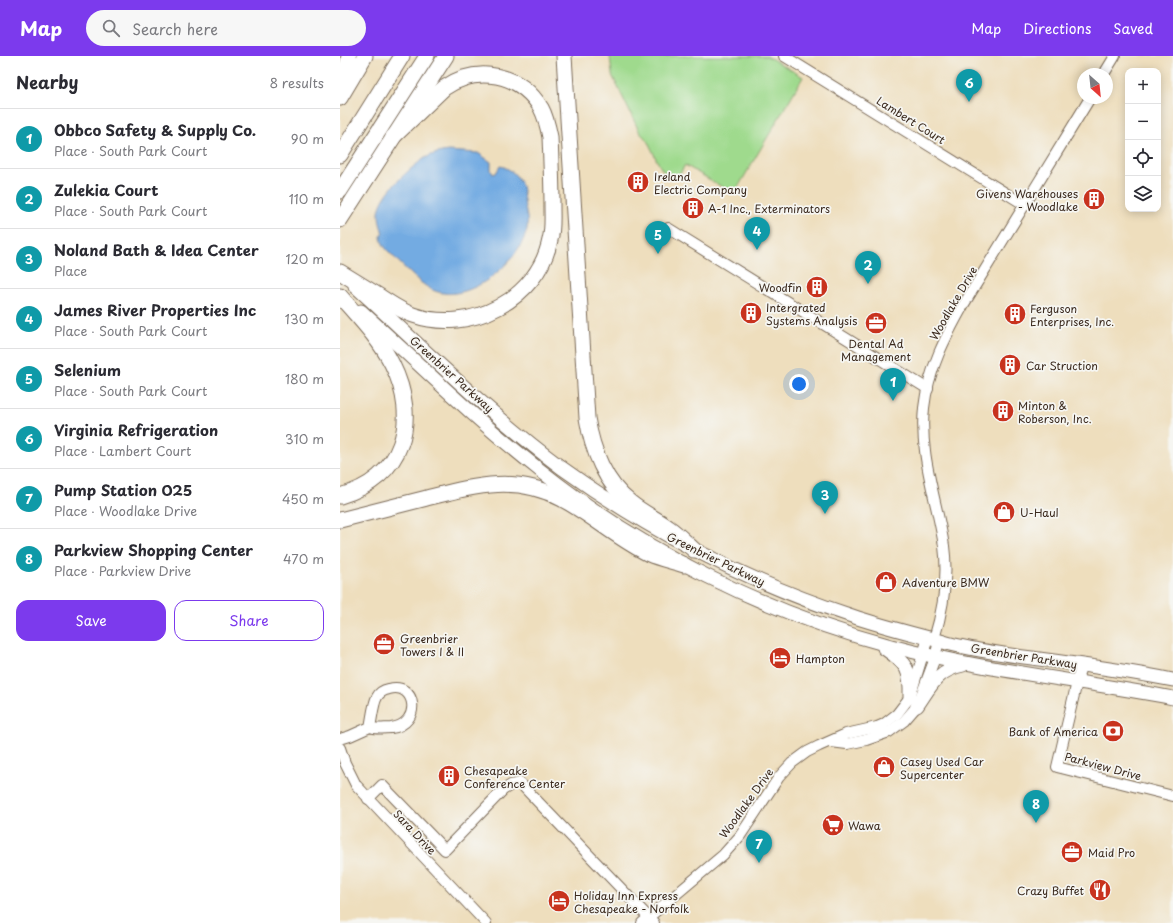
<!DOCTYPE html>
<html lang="en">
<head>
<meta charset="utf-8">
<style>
	body { margin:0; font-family:"Playpen Sans",sans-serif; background:#f7f7f7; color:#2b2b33 }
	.controls { position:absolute; right:12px; top:12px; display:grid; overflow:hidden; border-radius:8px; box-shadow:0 2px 10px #0003 }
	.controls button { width:36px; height:36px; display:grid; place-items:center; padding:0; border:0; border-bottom:1px solid #e1e1e2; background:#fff; color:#2b2b33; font:20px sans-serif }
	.compass { position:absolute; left:737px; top:12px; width:36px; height:36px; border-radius:50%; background:#fff; box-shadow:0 2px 10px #0003; rotate:153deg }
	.you { position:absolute; left:459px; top:328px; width:14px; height:14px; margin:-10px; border:3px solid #fff; border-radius:50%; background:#1a73e8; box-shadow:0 0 0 6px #1a73e833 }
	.badge { display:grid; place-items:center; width:26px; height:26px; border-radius:50%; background:#7c3aed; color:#fff; font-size:13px; font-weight:700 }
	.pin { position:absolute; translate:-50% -33px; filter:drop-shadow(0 1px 2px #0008) }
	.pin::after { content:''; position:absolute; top:21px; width:14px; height:12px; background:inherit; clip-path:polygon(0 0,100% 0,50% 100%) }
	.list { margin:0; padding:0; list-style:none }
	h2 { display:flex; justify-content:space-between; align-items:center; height:52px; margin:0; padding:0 16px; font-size:17px }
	h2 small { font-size:13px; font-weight:400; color:#7c7c81 }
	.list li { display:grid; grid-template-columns:26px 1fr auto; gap:12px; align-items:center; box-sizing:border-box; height:60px; padding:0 16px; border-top:1px solid #e1e1e2 }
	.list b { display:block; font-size:15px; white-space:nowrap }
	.list p { margin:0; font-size:13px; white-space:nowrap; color:#7c7c81 }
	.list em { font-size:13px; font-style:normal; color:#7c7c81 }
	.actions { display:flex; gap:8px; padding:12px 16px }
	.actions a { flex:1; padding:9px 0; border:1px solid #7c3aed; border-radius:12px; text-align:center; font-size:14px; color:#7c3aed }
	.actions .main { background:#7c3aed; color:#fff }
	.icon { flex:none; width:22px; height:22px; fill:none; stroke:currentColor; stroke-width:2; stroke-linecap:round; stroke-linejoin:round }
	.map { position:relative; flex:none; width:833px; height:867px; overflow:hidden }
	header { display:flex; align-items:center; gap:24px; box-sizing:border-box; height:56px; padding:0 20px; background:#7c3aed; color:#fff }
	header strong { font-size:19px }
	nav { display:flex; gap:22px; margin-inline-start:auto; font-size:14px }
	.search { width:280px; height:36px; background:#f7f7f7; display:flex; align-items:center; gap:10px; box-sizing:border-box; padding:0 14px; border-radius:22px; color:#7c7c81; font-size:15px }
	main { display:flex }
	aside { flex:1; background:#fff }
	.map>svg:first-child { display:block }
</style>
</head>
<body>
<header>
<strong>Map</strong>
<div class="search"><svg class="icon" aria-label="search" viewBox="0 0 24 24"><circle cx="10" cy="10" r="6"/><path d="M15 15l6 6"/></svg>Search here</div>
<nav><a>Map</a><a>Directions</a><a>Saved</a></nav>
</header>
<main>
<aside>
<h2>Nearby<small>8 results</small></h2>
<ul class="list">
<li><span class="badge" style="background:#0f9aa8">1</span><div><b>Obbco Safety &amp; Supply Co.</b><p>Place · South Park Court</p></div><em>90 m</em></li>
<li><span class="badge" style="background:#0f9aa8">2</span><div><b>Zulekia Court</b><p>Place · South Park Court</p></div><em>110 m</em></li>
<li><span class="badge" style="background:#0f9aa8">3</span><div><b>Noland Bath &amp; Idea Center</b><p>Place</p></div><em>120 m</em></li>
<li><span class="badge" style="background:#0f9aa8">4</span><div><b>James River Properties Inc</b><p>Place · South Park Court</p></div><em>130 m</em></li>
<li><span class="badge" style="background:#0f9aa8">5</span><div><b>Selenium</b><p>Place · South Park Court</p></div><em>180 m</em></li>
<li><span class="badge" style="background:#0f9aa8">6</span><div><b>Virginia Refrigeration</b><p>Place · Lambert Court</p></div><em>310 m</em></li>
<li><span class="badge" style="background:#0f9aa8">7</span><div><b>Pump Station 025</b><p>Place · Woodlake Drive</p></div><em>450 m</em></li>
<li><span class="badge" style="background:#0f9aa8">8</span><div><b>Parkview Shopping Center</b><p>Place · Parkview Drive</p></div><em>470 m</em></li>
</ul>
<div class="actions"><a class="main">Save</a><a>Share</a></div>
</aside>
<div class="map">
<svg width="833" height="867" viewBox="0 0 833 867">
	<rect width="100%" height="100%" fill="#f6f6f2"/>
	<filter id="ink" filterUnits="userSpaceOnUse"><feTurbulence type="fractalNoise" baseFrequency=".025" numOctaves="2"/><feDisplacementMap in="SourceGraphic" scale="8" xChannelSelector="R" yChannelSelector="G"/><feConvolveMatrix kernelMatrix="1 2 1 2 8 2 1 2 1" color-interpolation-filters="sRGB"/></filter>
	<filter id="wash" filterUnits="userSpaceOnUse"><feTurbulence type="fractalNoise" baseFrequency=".012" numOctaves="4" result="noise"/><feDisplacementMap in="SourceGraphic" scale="16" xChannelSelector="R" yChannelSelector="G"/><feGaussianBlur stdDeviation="0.9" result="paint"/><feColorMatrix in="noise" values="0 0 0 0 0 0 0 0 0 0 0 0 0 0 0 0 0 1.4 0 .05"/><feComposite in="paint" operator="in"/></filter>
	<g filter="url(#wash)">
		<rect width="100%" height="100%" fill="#eedebd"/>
		<path fill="#9fda8d" stroke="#6d8256" d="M270,0H427L463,21L394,138L345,109L337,123C333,121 326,119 323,115C314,103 311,85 300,77L272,19Z"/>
		<path fill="#73abe2" stroke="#576a80" d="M108,95L138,97L151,106V114L153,118L156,117L160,110C172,112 182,124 183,135C184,138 183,141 184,144C185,156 190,165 186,177C176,208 129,248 95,235C81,230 60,207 49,196C45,192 41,186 41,180C42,175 43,180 42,174C40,169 39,163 39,157C40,138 70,112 85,102C92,98 100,96 108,95Z"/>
	</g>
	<g filter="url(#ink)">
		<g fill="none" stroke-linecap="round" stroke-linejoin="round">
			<g stroke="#7a6956" stroke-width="12">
				<g id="minor">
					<polyline points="444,0 685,149"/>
					<polyline points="764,18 775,0"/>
					<polyline points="328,172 588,333"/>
					<path d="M594,583C603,554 608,520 604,490C597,444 579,399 584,352C588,314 606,280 624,248L750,42"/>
					<polyline points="741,609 717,711 833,740"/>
					<path d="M0,683L10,680L30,671C37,674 44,672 51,672C83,668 76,625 49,633C44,634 39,637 37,641C33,648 32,663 30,671"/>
					<polyline points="491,686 507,688 526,684 549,676 564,665 577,650 595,602 599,584"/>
					<polyline points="0,692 5,707 16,729 146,867"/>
					<polyline points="28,743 42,729 105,794 163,734 171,729 180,727 314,867"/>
					<polyline points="302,867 383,799 400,780 439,721 452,707 467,696 479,690 506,678 537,671 544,668 557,658 570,641 588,582"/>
				</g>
			</g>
			<g stroke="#7a6956" stroke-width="15">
				<g id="major">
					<path d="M15,230C83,292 148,357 222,412C311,476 408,526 512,560C544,571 575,578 607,587C637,595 669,599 699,603C744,609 789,615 833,624"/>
					<path d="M21,255C80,309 138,366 201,415C302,495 426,557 551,590C644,615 739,624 833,642"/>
					<path d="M544,592C567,608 571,613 570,641"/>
					<path d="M577,650C591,630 597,614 623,609"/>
				</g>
			</g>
			<g stroke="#7a6956" stroke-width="17">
				<g id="highway">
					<path d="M224,0L247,362C252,393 265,428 291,447C303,457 317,463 329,472C338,478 346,487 354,494"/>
					<polyline points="3,26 6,16 9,0"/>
					<polyline points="0,42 25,0"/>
					<polyline points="0,99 62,0"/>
					<polyline points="0,135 87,0"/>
					<polyline points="0,164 106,0"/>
					<path d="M0,216C13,224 26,232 39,240C50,247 61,255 73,259C130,279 198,243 210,184C213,173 212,162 212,151C212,128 211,105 210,81C208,71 206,61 201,52C180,17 137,9 104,32L53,81"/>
					<path d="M0,240C18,261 39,282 52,308C80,364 64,422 0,440"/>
					<path d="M0,464C28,457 55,450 83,443C131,431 174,417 222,443C252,459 278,483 309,498C320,503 333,505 344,509"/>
				</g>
			</g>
			<use href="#minor" stroke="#fff" stroke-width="10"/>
			<use href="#major" stroke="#fff" stroke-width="13"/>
			<use href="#highway" stroke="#fff" stroke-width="15"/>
		</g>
	</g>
	<defs>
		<g id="building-disc" transform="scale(1.15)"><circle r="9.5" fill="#c8321e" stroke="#f6f6f2"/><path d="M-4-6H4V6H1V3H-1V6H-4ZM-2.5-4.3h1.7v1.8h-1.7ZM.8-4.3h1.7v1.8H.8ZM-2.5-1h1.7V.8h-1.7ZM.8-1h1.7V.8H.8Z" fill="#fff"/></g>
		<g id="office-disc" transform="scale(1.15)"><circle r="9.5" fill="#c8321e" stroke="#f6f6f2"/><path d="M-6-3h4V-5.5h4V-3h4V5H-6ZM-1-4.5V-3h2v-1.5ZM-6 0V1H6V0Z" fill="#fff"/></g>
		<g id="shop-disc" transform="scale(1.15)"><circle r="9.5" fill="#c8321e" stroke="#f6f6f2"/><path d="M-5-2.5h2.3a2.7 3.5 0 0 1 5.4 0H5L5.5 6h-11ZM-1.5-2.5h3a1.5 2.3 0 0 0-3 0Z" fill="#fff"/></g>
		<g id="hotel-disc" transform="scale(1.15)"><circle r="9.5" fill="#c8321e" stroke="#f6f6f2"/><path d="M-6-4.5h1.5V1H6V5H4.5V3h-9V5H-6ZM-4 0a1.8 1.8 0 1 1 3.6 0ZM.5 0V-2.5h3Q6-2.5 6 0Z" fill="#fff"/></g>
		<g id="bank-disc" transform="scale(1.15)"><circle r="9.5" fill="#c8321e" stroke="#f6f6f2"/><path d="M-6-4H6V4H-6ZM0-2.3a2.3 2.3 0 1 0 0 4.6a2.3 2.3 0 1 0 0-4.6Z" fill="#fff"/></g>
		<g id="supermarket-disc" transform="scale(1.15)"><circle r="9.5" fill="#c8321e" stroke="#f6f6f2"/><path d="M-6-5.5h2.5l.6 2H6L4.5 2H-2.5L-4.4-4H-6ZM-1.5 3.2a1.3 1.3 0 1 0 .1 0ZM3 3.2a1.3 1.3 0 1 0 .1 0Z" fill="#fff"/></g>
		<g id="restaurant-disc" transform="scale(1.15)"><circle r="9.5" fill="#c8321e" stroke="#f6f6f2"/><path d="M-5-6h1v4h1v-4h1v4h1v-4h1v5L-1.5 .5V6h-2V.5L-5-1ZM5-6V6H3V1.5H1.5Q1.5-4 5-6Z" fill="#fff"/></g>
	</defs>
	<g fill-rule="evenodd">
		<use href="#building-disc" x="298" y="126"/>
		<use href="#building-disc" x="754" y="143"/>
		<use href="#building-disc" x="353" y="152"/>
		<use href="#building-disc" x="477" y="231"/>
		<use href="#building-disc" x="411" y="257"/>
		<use href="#building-disc" x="675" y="258"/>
		<use href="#office-disc" x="536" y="267"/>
		<use href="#building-disc" x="670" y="309"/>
		<use href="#building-disc" x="663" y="355"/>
		<use href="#shop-disc" x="664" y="456"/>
		<use href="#shop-disc" x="546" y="526"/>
		<use href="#office-disc" x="44" y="588"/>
		<use href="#hotel-disc" x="440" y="602"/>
		<use href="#bank-disc" x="773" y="675"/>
		<use href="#shop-disc" x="544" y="711"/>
		<use href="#building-disc" x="109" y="720"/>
		<use href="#supermarket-disc" x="493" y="769"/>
		<use href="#office-disc" x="732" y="796"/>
		<use href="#restaurant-disc" x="760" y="834"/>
		<use href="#hotel-disc" x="219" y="845"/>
	</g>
	<g text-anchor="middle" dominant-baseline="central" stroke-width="3.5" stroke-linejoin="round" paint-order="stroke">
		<g font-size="11" fill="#3b2a1e" stroke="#f6f6f2">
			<text transform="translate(571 64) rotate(32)">Lambert Court</text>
			<text transform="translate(613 247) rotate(-60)">Woodlake Drive</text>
			<text transform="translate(112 318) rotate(42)">Greenbrier Parkway</text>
			<text transform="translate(376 503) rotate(26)">Greenbrier Parkway</text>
			<text transform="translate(684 600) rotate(9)">Greenbrier Parkway</text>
			<text transform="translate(763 710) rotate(15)">Parkview Drive</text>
			<text transform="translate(406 747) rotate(-54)">Woodlake Drive</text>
			<text transform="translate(75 776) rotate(47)">Sara Drive</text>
		</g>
		<g font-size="11" fill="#3b2a1e" stroke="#f6f6f2" text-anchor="start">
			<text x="314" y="120">Ireland<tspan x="314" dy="13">Electric Company</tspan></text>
			<text x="738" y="137" text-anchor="end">Givens Warehouses<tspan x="738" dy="13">- Woodlake</tspan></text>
			<text x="368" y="152">A-1 Inc., Exterminators</text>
			<text x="462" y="231" text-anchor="end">Woodfin</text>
			<text x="426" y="251">Intergrated<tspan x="426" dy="13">Systems Analysis</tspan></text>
			<text x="690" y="252">Ferguson<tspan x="690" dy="13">Enterprises, Inc.</tspan></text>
			<text x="536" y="287" text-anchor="middle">Dental Ad<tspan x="536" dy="13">Management</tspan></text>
			<text x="686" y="309">Car Struction</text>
			<text x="678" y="349">Minton &amp;<tspan x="678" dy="13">Roberson, Inc.</tspan></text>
			<text x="680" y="456">U-Haul</text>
			<text x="562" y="526">Adventure BMW</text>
			<text x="60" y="582">Greenbrier<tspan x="60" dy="13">Towers I &amp; II</tspan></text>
			<text x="456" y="602">Hampton</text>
			<text x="758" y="675" text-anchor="end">Bank of America</text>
			<text x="560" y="705">Casey Used Car<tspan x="560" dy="13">Supercenter</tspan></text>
			<text x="124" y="714">Chesapeake<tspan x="124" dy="13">Conference Center</tspan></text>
			<text x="508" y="769">Wawa</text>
			<text x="748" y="796">Maid Pro</text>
			<text x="744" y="834" text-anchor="end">Crazy Buffet</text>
			<text x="234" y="839">Holiday Inn Express<tspan x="234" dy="13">Chesapeake - Norfolk</tspan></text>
		</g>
	</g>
</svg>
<div class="controls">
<button>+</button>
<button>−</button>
<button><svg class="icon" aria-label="locate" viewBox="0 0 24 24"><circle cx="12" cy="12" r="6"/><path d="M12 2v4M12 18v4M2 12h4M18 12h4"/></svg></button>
<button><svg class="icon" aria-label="layers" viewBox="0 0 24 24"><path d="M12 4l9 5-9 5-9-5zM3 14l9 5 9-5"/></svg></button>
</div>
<svg class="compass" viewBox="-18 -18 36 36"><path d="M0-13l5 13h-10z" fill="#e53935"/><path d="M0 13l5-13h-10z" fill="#7c7c81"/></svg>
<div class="you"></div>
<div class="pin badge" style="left:553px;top:345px;background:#0f9aa8">1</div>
<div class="pin badge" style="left:528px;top:228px;background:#0f9aa8">2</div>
<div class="pin badge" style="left:485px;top:458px;background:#0f9aa8">3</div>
<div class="pin badge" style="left:417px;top:194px;background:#0f9aa8">4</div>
<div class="pin badge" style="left:318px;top:198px;background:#0f9aa8">5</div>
<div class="pin badge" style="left:629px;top:46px;background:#0f9aa8">6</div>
<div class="pin badge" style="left:419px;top:807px;background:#0f9aa8">7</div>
<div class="pin badge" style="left:696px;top:767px;background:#0f9aa8">8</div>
</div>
</main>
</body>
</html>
